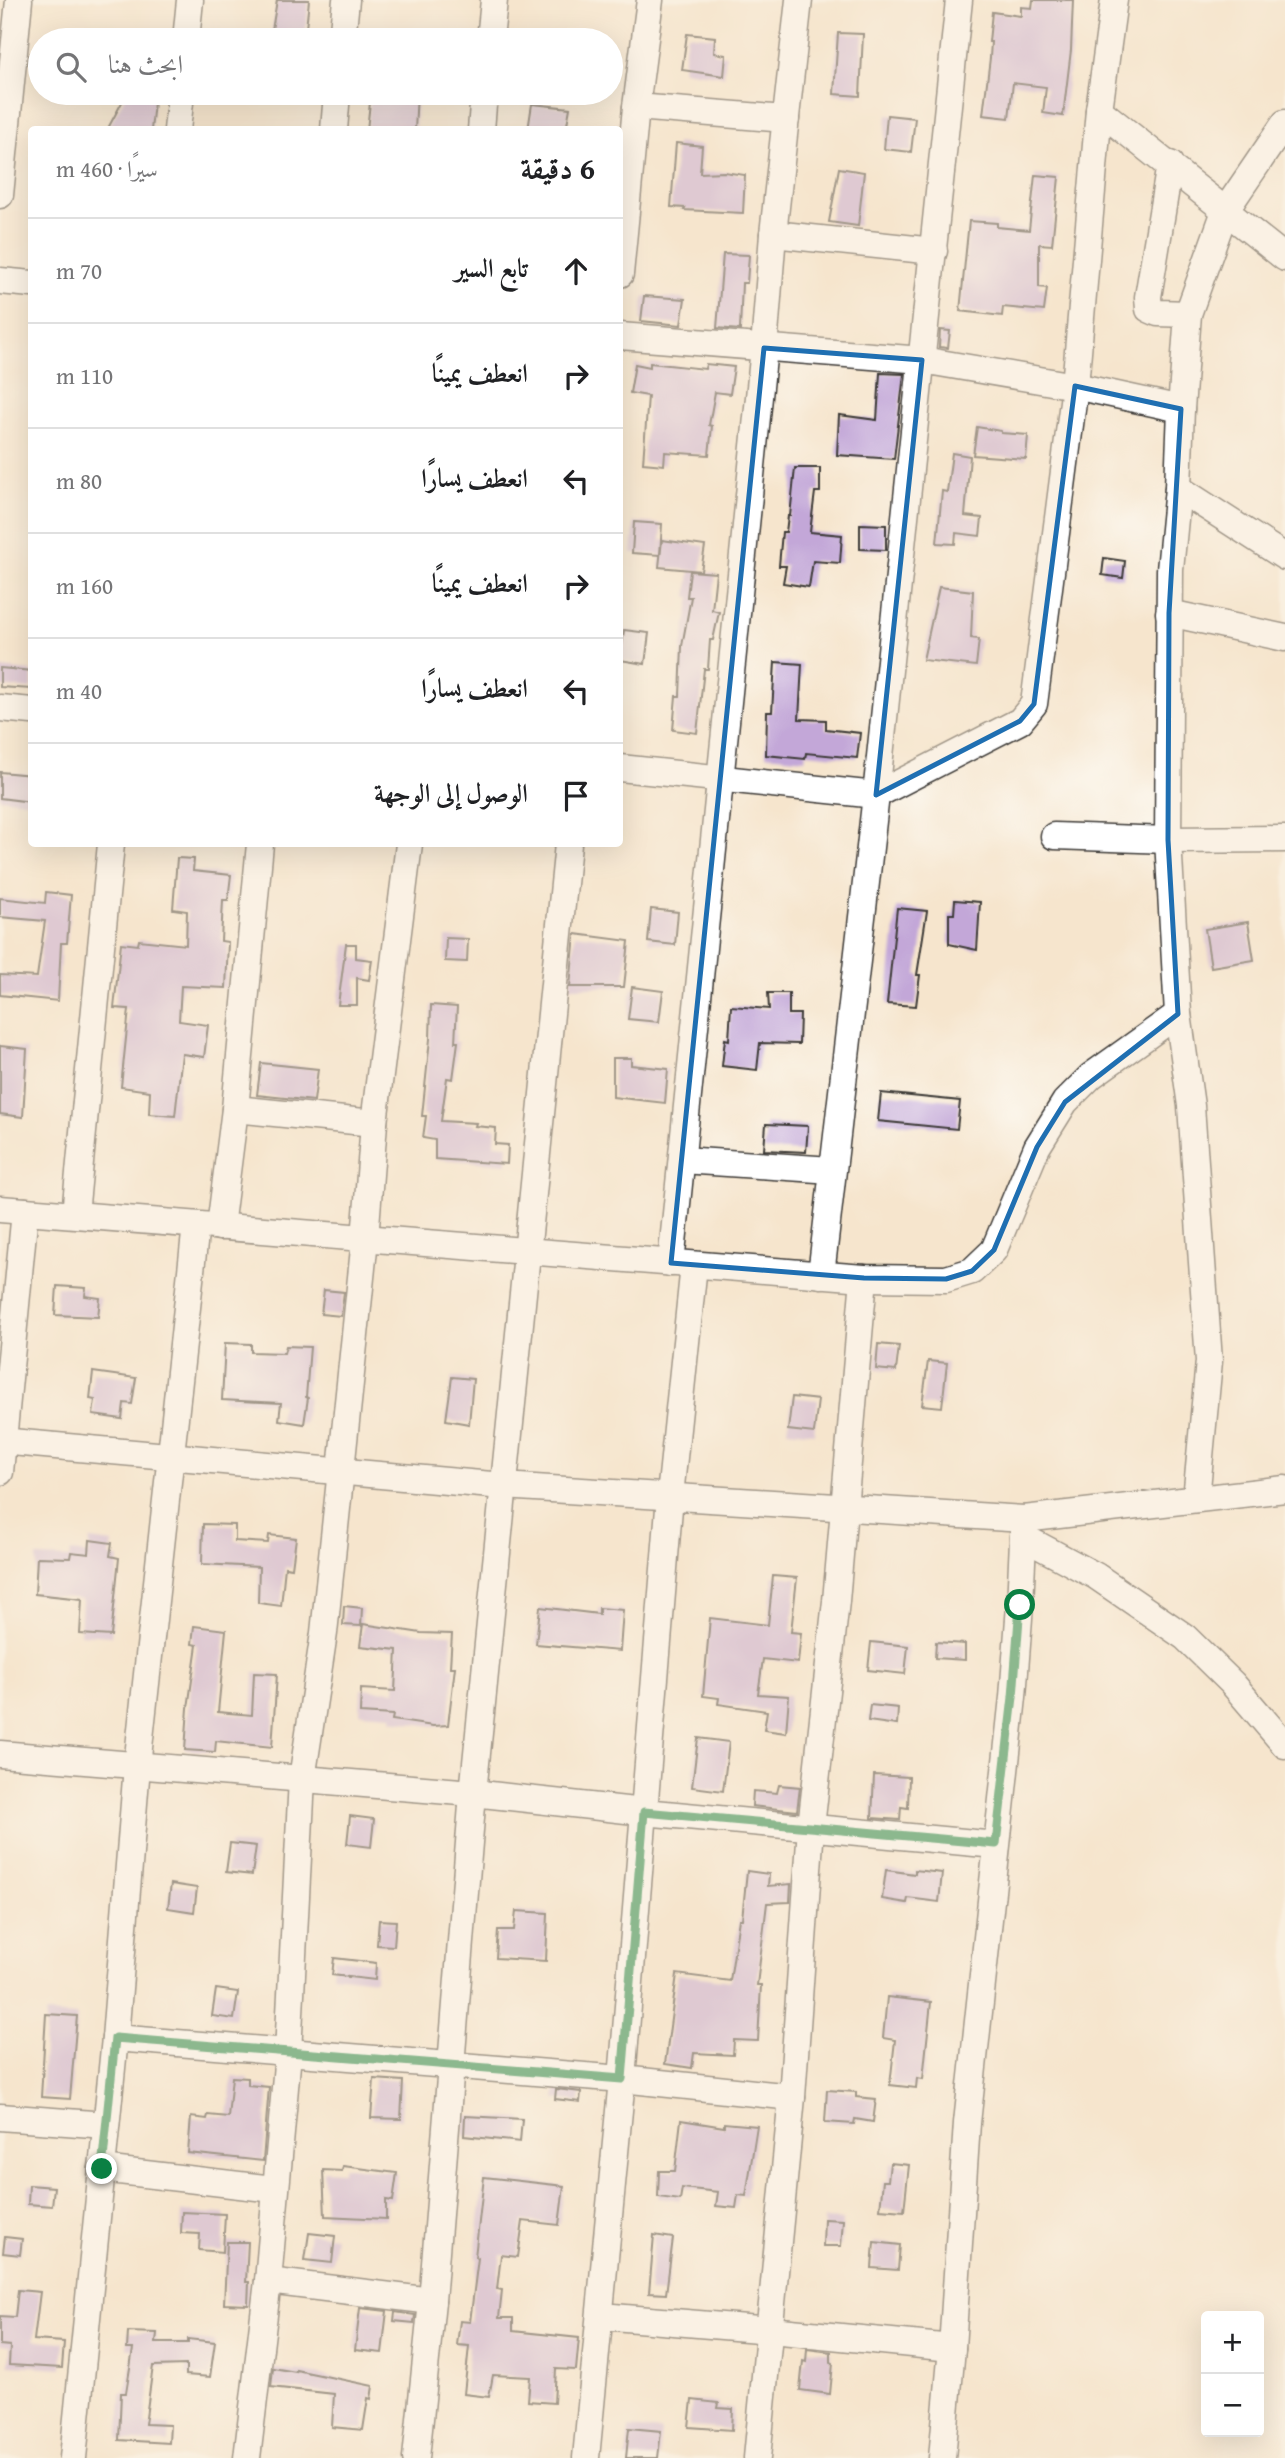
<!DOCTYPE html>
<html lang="ar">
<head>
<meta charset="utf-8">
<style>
	body { margin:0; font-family:"Gentium Book Plus",Amiri,serif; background:#f6f6f6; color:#202124; direction:rtl }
	.controls { position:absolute; right:21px; bottom:21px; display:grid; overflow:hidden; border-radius:7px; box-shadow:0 7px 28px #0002 }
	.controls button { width:63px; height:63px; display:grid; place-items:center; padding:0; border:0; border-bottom:2px solid #e0e0e0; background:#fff; color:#202124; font:35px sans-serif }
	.stop { position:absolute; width:21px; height:21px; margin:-16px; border:5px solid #0b8043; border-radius:50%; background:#fff }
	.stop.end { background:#0b8043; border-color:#fff; box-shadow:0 2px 7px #0008 }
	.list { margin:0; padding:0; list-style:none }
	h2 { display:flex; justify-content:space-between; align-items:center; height:91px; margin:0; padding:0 28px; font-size:30px }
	h2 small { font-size:23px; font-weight:400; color:#757577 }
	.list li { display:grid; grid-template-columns:46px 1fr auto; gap:21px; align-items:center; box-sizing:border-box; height:105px; padding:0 28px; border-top:2px solid #e0e0e0 }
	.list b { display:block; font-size:26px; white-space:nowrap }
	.list em { font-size:23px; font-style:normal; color:#757577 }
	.icon { flex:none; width:38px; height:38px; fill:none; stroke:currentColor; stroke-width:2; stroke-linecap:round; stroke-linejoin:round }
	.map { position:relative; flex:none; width:1285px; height:2458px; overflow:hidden; direction:ltr }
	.search { position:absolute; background:#fff; box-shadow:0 7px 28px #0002; left:28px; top:28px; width:595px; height:77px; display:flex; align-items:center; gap:18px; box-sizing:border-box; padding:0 24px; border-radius:38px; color:#757577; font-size:26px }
	.panel { position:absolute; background:#fff; box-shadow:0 7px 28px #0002; left:28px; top:126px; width:595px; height:721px; border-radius:7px; direction:rtl }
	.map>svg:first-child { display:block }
</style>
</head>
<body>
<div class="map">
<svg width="1285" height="2458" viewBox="0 0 1285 2458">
	<rect width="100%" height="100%" fill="#fdfcf7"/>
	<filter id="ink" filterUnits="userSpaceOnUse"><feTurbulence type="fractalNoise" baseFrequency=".0143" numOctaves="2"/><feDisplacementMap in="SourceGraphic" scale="14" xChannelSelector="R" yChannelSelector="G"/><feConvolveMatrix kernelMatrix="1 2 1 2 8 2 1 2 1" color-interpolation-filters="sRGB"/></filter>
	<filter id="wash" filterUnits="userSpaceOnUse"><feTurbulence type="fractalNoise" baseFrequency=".00686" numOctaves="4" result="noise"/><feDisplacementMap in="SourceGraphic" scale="28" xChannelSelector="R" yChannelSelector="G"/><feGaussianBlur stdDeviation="1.57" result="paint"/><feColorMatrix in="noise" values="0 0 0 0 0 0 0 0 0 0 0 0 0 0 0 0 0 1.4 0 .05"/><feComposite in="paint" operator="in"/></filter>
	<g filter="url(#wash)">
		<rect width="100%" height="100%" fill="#f6e5cd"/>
		<g id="blocks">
			<g fill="#c3a7d8">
				<polygon points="277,0 309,0 305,38 271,36"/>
				<polygon points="1033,0 1073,0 1071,50 1063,116 1043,113 1046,87 1013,83 1009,118 983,115 990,58 991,42 989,42 992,12 1021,16 1021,7 1032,8"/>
				<polygon points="838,33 863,34 860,96 834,94"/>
				<polygon points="687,34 715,37 714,53 726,55 724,76 682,70"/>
				<polygon points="127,93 155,93 151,130 107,130"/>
				<polygon points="371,93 417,93 415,130 367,130"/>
				<polygon points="532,104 570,108 566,130 528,130"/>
				<polygon points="887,115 915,118 911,152 884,149"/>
				<polygon points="676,143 702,146 700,173 724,172 745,175 743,213 684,210 685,208 671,207"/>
				<polygon points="839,168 864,172 858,226 829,222"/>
				<polygon points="1035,175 1059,177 1052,245 1039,244 1039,287 1047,288 1044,311 1003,307 1002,316 960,311 969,221 997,223 997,227 1029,230"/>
				<polygon points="723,254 749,255 747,283 742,283 740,330 717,328"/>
				<polygon points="644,296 685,299 681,325 641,321"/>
				<polygon points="940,330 950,331 948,348 939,347"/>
				<polygon points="650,363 705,369 706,364 734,367 730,394 715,392 709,425 712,426 709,455 665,452 664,465 643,463 648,396 630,393 635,364 650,367"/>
				<polygon points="880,373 904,374 894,459 837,455 839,415 877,420"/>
				<polygon points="977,427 1001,431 1001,433 1028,435 1026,459 973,455"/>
				<polygon points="952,453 970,456 965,516 982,518 980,536 956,533 955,544 937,543 942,491 947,492"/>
				<polygon points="795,468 820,468 820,492 815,492 810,532 842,535 840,563 813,561 809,587 783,583 786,566 779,566 782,532 786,532 788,516 790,516"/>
				<polygon points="634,522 662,524 660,555 632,553"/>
				<polygon points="860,524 886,525 886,550 860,549"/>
				<polygon points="662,540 705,546 701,571 659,567"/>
				<polygon points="1104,558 1125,561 1123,578 1102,575"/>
				<polygon points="690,571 716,573 712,610 719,612 713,640 710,640 708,669 704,669 697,733 673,730 676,696 680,696 682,646 691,597 687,597"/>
				<polygon points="939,587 973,591 971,638 979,639 976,666 923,660"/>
				<polygon points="624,630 649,633 645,664 620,660"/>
				<polygon points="775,662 802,664 799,719 826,720 826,729 860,733 857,758 806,753 805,759 766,755 767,712 772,712"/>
				<polygon points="0,668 32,671 32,689 0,687"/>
				<polygon points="0,772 32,775 32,802 0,798"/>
				<polygon points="177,858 194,859 193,871 231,875 228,900 223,900 221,941 228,942 226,988 181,986 179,1021 208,1025 204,1057 182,1054 175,1116 149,1114 150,1091 121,1087 129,1009 114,1008 121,943 138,945 139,940 186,945 187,911 173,909"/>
				<polygon points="46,892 71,895 67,943 61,943 58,1001 0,995 0,975 37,977 45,921 0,917 0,898 45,903"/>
				<polygon points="955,900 980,902 977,950 949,944 949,914 954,914"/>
				<polygon points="897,908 927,911 917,975 920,975 916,1006 887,1004"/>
				<polygon points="651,909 678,912 675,945 648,942"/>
				<polygon points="1248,922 1254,960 1211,967 1205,929"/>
				<polygon points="575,934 629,941 624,987 570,987"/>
				<polygon points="446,938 468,939 467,962 445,961"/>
				<polygon points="346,944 356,944 356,958 372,960 369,980 357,978 357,1005 338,1005"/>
				<polygon points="632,987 663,991 659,1022 628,1019"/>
				<polygon points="768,993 789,993 789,1014 800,1014 799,1044 760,1043 757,1070 722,1066 725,1039 729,1040 731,1006 769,1009"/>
				<polygon points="431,1005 457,1007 455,1042 458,1042 453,1079 447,1078 441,1121 476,1123 475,1126 496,1128 495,1144 508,1145 507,1164 435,1159 435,1140 423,1138 426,1116 422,1116 430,1039"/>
				<polygon points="0,1046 27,1049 23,1117 0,1114"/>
				<polygon points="613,1058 631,1058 631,1065 668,1069 665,1103 613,1097"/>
				<polygon points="261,1063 318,1069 314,1101 257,1095"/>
				<polygon points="881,1093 960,1101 957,1129 878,1121"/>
				<polygon points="766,1124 808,1126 806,1152 764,1150"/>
				<polygon points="57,1286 86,1288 85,1296 100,1298 98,1317 55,1315"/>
				<polygon points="324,1290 344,1292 341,1316 321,1314"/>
				<polygon points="225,1343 251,1344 251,1352 284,1353 286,1346 310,1347 306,1397 308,1398 304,1424 279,1420 281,1403 222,1400"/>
				<polygon points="878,1344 899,1346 896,1371 876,1369"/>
				<polygon points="928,1361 947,1363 942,1407 922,1405"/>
				<polygon points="93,1372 136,1378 132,1404 124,1403 122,1419 93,1415 95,1400 90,1399"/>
				<polygon points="452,1377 473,1379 469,1424 446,1420"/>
				<polygon points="792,1397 818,1400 814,1433 788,1430"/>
				<polygon points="203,1524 235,1525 235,1541 268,1543 269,1535 296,1538 292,1568 285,1567 281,1606 258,1603 259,1567 202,1564"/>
				<polygon points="90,1540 112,1543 110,1556 119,1558 111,1636 80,1634 82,1599 35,1594 37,1557 70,1558 71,1552 89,1554"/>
				<polygon points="773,1576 797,1578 791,1632 801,1633 798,1663 763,1659 758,1694 789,1696 786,1733 764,1730 767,1711 718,1704 719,1698 703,1696 710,1618 768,1625"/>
				<polygon points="344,1606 362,1608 361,1626 343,1625"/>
				<polygon points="540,1607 599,1614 599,1608 623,1610 620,1651 536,1644"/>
				<polygon points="363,1624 421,1633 452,1634 450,1667 455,1667 448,1725 433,1726 392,1720 393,1715 360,1713 361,1689 395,1691 397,1650 360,1646"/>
				<polygon points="194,1626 226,1630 218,1712 252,1715 254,1673 277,1674 272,1747 216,1741 215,1752 185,1750 188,1708 197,1645 192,1644"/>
				<polygon points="871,1642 908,1646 905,1674 868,1670"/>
				<polygon points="936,1642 965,1644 965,1660 935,1658"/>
				<polygon points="870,1705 898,1708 897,1725 868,1721"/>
				<polygon points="698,1738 729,1742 723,1791 692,1787"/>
				<polygon points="874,1775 909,1777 908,1808 901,1807 900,1820 872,1818"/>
				<polygon points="779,1785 800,1787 797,1811 752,1806 753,1791 777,1793"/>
				<polygon points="350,1816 374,1819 371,1847 347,1844"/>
				<polygon points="230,1843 256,1846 252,1875 226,1872"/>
				<polygon points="886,1870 915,1874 915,1870 942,1873 939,1902 908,1898 907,1903 882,1899"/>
				<polygon points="747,1871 769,1874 768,1886 791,1884 790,1902 767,1903 757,1985 761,1985 758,2041 734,2040 733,2055 694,2053 692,2068 665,2064 677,1974 730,1981 739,1919 742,1919"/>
				<polygon points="171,1884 197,1888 194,1912 168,1908"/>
				<polygon points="516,1911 548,1913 546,1961 496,1958 498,1930 514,1930"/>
				<polygon points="379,1920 396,1921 394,1946 377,1945"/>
				<polygon points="334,1958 376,1963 375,1980 332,1975"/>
				<polygon points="216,1989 238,1992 234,2019 212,2016"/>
				<polygon points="887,1997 931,2002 923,2079 917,2078 916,2088 890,2085 895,2040 883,2038"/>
				<polygon points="46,2014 77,2016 70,2099 41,2097"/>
				<polygon points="232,2077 248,2078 248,2085 269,2087 263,2161 188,2153 191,2117 207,2119 208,2115 228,2117"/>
				<polygon points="374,2079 403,2081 401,2119 371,2118"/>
				<polygon points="556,2089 581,2092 580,2102 555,2099"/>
				<polygon points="827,2090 856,2092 856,2097 876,2099 873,2122 855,2119 854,2124 825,2122"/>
				<polygon points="465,2116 522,2119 520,2142 464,2136"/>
				<polygon points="681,2120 724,2127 724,2123 757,2126 746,2196 738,2195 736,2208 716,2206 718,2192 682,2188 680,2200 658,2197 659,2171 675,2171"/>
				<polygon points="890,2163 909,2165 904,2211 880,2209 883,2181 888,2181"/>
				<polygon points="343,2166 397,2173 393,2201 386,2200 386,2219 325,2216 323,2170 342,2171"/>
				<polygon points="484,2177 564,2186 559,2225 523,2221 518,2257 501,2255 497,2289 502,2290 499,2318 513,2318 513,2331 579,2338 576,2370 556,2369 554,2403 528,2401 530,2377 493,2375 489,2397 464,2394 469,2346 457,2345 460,2321 470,2322 478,2258 475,2257"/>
				<polygon points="29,2185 54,2187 52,2206 28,2204"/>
				<polygon points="182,2212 225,2214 223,2252 199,2250 200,2234 181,2233"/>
				<polygon points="824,2219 843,2220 841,2246 823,2246"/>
				<polygon points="309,2233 335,2236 332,2263 305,2260"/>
				<polygon points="654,2235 673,2238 666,2294 649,2293"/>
				<polygon points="5,2237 22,2239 20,2255 3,2253"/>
				<polygon points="227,2242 248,2242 246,2282 249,2282 248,2305 224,2304"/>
				<polygon points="874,2242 900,2245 898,2270 872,2268"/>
				<polygon points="18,2290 40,2292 34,2340 64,2342 62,2368 9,2365 10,2346 0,2345 0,2316 15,2317"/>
				<polygon points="360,2308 387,2311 382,2353 355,2350"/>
				<polygon points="395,2312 415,2315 414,2323 394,2321"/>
				<polygon points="128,2332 157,2333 156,2343 188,2343 188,2339 215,2342 210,2377 186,2375 186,2365 153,2366 145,2424 170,2425 169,2443 119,2440 121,2393 126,2393 133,2349 127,2349"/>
				<polygon points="807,2349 831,2352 831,2362 833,2363 830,2394 800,2390 803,2361 806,2362"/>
				<polygon points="273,2368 296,2372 296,2370 373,2386 371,2399 368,2398 363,2430 332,2427 334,2394 271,2387"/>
				<polygon points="692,2400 719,2403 718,2408 733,2409 732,2430 689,2427"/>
				<polygon points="629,2428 661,2431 658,2458 626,2458"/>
			</g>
		</g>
	</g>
	<g filter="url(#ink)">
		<use href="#blocks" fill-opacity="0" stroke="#3d3a37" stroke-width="2"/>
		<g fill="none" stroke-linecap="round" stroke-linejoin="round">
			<g stroke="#3d3a37" stroke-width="29">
				<g id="street">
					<polyline points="186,40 190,0"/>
					<polyline points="342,40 346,0"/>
					<polyline points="490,40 494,0"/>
					<polyline points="636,107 786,119"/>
					<polyline points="1099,110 1285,258"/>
					<polyline points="177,130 181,93"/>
					<polyline points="334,130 337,93"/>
					<polyline points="481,130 484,93"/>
					<polyline points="1170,164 1148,297 1149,309 1158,313 1188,314"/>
					<polyline points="0,195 19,0"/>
					<polyline points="773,234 934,251"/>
					<polyline points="620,274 636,107 650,0"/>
					<polyline points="0,281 32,284"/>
					<polyline points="620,336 922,360 1075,386 1181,409"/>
					<polyline points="1178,488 1285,557"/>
					<polyline points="1169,613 1285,638"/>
					<polyline points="0,708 32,711"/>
					<polyline points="620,768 876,795 1020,721 1034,704 1075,386 1099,110 1114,0"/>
					<polyline points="1054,836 1168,840 1285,839"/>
					<polyline points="235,1109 374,1123"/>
					<polyline points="682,1160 832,1170"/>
					<polyline points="0,1209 864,1278 946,1279 972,1271 994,1250 1037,1147 1065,1102 1091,1076 1178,1014"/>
					<polyline points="75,1214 111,844"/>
					<polyline points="220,1227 235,1109 260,844"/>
					<polyline points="671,1263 764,348 773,234 799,0"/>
					<polyline points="821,1275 876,795 959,0"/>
					<polyline points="0,1441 503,1486 1024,1519 1285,1489"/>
					<polyline points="0,1472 25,1211"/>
					<polyline points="1196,1499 1209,1361 1191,1106 1178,1014 1168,840 1170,570 1178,488 1181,409 1188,314 1225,211 1285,123"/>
					<polyline points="1023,1537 1096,1576 1185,1637 1232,1683 1285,1745"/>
					<polyline points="0,1754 473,1793 644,1812 996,1845"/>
					<polyline points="115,2038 622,2079 792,2097"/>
					<polyline points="0,2117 106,2125"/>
					<polyline points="102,2169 274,2189"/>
					<polyline points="268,2281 432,2301"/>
					<polyline points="601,2316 771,2330 952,2348"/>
					<polyline points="73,2458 115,2038 137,1766 196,1225"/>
					<polyline points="247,2458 268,2281 288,2053 302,1779 324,1633 365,1239 374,1123 409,844"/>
					<polyline points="416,2458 432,2301 473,1793 568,844"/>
					<polyline points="586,2458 622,2079 670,1496 694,1265"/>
					<polyline points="757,2458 792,2097 811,1827 836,1601 864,1278"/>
					<polyline points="942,2458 952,2348 967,2123 1013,1697 1020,1605 1024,1519"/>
				</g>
			</g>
			<use href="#street" stroke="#fff" stroke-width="26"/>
		</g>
	</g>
	<g fill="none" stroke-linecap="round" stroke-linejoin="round" filter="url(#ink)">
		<polyline stroke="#0b8043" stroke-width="9" points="102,2169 115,2038 622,2079 644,1812 996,1844 1013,1697 1020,1605"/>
	</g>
	<path d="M0 0H1285V2458H0ZM764,348L922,360L876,795L1020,721L1034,704L1075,386L1181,409L1169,613L1168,840L1178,1014L1065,1102L1037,1147L994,1250L972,1271L946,1279L864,1278L671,1263Z" fill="#f6e5cd" fill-opacity=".55" fill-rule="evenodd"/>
	<path fill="none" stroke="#1f6fb2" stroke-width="5" stroke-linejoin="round" d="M764,348L922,360L876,795L1020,721L1034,704L1075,386L1181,409L1169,613L1168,840L1178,1014L1065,1102L1037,1147L994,1250L972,1271L946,1279L864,1278L671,1263Z"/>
</svg>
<div class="controls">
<button>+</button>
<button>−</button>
</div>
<div class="stop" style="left:1020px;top:1605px"></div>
<div class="stop end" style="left:102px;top:2169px"></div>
<div class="search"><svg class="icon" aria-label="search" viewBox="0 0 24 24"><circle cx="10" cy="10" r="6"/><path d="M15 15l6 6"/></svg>ابحث هنا</div>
<section class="panel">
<h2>6 دقيقة<small>سيرًا · 460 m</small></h2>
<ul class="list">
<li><svg class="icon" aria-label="ahead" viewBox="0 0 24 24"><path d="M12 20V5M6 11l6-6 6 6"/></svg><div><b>تابع السير</b></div><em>70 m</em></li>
<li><svg class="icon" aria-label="right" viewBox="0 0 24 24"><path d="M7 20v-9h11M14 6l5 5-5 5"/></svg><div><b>انعطف يمينًا</b></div><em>110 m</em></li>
<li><svg class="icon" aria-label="left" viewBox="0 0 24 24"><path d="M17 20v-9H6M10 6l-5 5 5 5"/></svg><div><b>انعطف يسارًا</b></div><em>80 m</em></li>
<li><svg class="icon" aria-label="right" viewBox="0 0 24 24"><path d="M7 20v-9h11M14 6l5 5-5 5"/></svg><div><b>انعطف يمينًا</b></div><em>160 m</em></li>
<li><svg class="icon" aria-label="left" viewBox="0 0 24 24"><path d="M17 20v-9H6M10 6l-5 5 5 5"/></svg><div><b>انعطف يسارًا</b></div><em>40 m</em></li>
<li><svg class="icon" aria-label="arrive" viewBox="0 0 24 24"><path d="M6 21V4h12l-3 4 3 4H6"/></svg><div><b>الوصول إلى الوجهة</b></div></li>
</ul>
</section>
</div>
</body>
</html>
